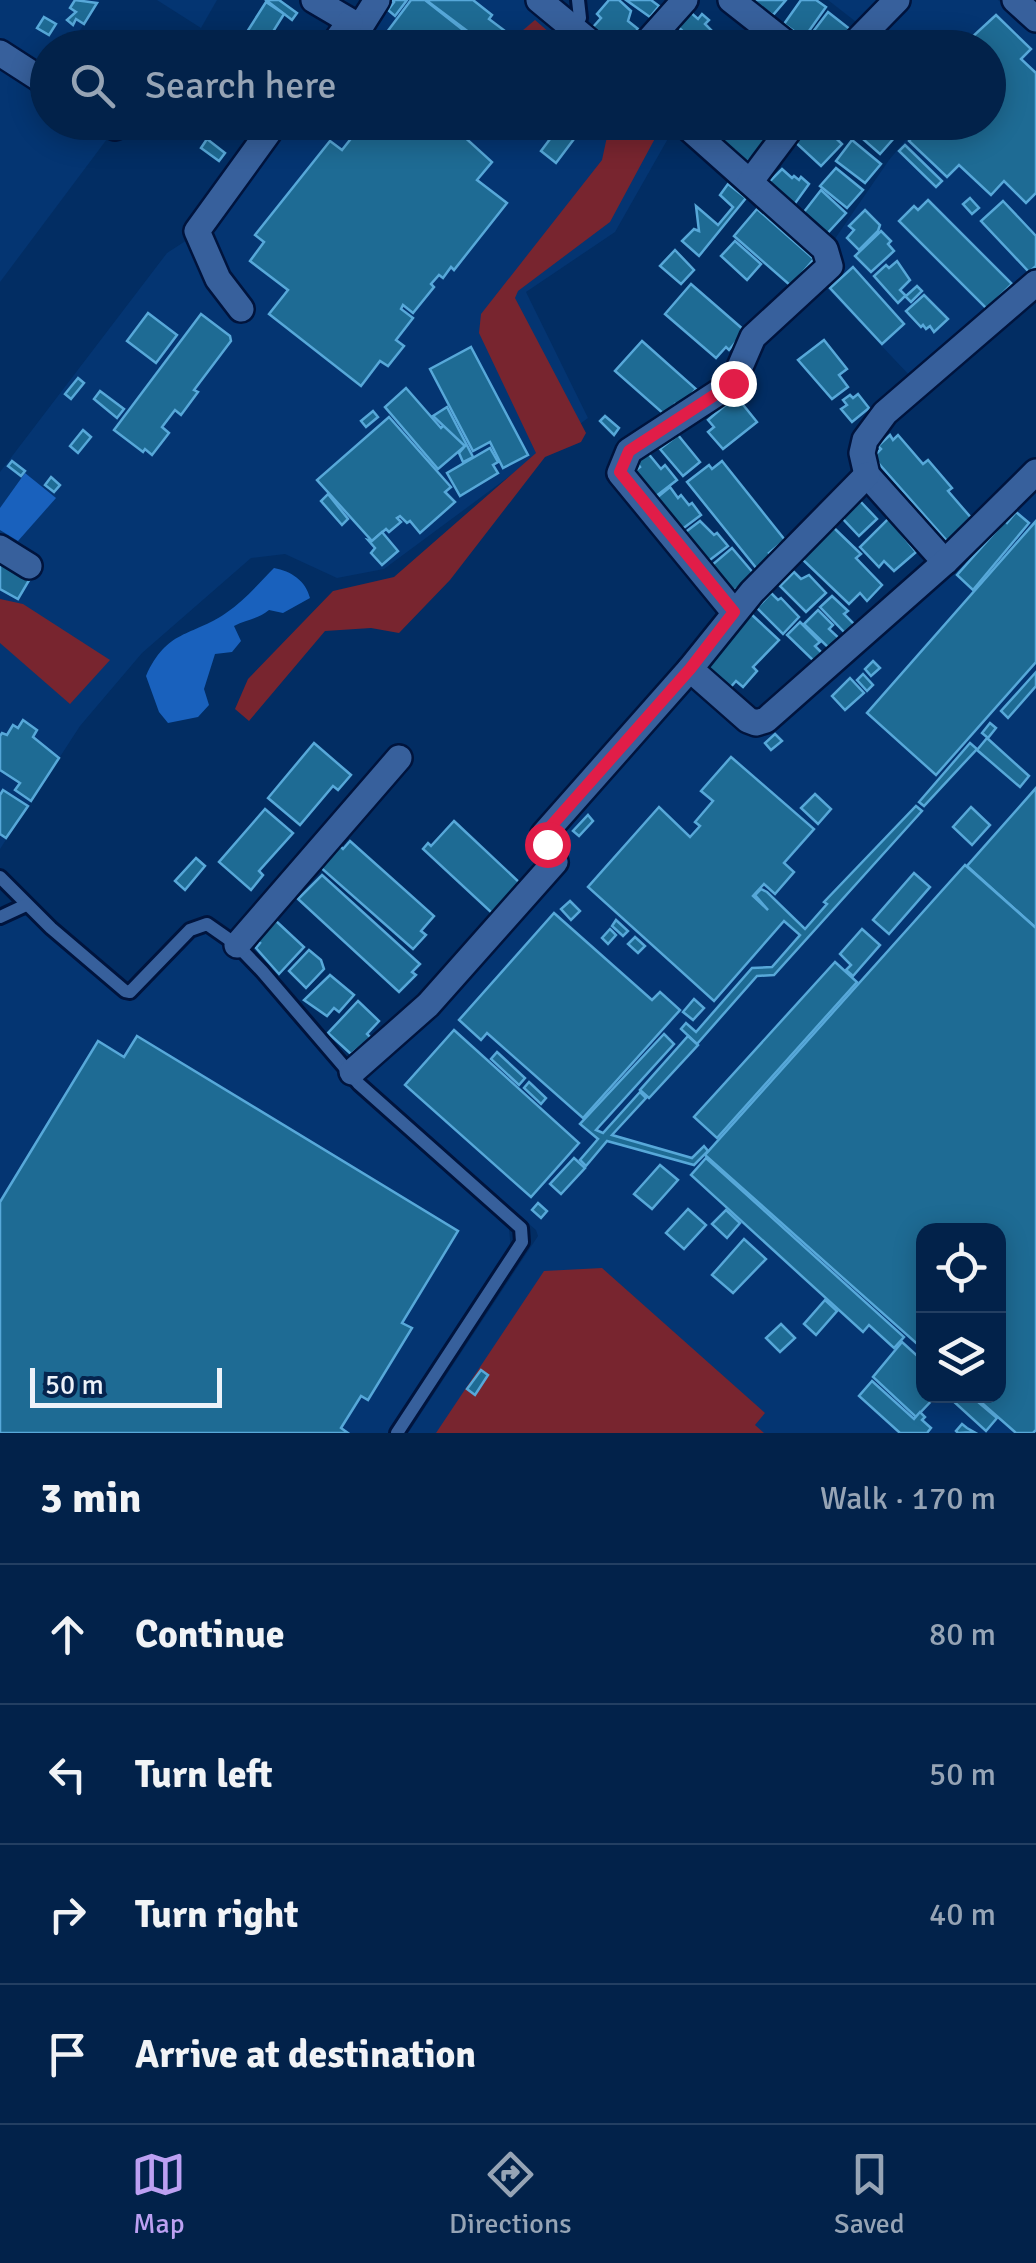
<!DOCTYPE html>
<html lang="en">
<head>
<meta charset="utf-8">
<style>
	body { margin:0; font-family:Signika,sans-serif; background:#0c2a51; color:#f1f3f6 }
	.controls { position:absolute; right:30px; bottom:30px; display:grid; overflow:hidden; border-radius:20px; box-shadow:0 5px 25px #0003 }
	.controls button { width:90px; height:90px; display:grid; place-items:center; padding:0; border:0; border-bottom:2px solid #233f62; background:#02224a; color:#f1f3f6; font:50px sans-serif }
	.scale { position:absolute; left:30px; bottom:25px; width:192px; box-sizing:border-box; padding-left:10px; border:5px solid #edf2f9; border-top:0; font-size:28px; line-height:35px; white-space:nowrap; color:#edf2f9; -webkit-text-stroke:8px #05244e; paint-order:stroke }
	.stop { position:absolute; width:30px; height:30px; margin:-22px; border:8px solid #e11d48; border-radius:50%; background:#fff }
	.stop.end { background:#e11d48; border-color:#fff; box-shadow:0 2px 10px #0008 }
	.list { margin:0; padding:0; list-style:none }
	h2 { display:flex; justify-content:space-between; align-items:center; height:130px; margin:0; padding:0 40px; font-size:42px }
	h2 small { font-size:32px; font-weight:400; color:#96a4b5 }
	.list li { display:grid; grid-template-columns:65px 1fr auto; gap:30px; align-items:center; box-sizing:border-box; height:140px; padding:0 40px; border-top:2px solid #233f62 }
	.list b { display:block; font-size:38px; white-space:nowrap }
	.list em { font-size:32px; font-style:normal; color:#96a4b5 }
	.icon { flex:none; width:55px; height:55px; fill:none; stroke:currentColor; stroke-width:2; stroke-linecap:round; stroke-linejoin:round }
	.map { position:relative; flex:none; width:1036px; height:1433px; overflow:hidden }
	.search { position:absolute; background:#02224a; box-shadow:0 5px 25px #0003; left:30px; right:30px; top:30px; height:110px; display:flex; align-items:center; gap:25px; box-sizing:border-box; padding:0 35px; border-radius:55px; color:#96a4b5; font-size:38px }
	.sheet { height:690px; background:#02224a }
	nav { display:flex; justify-content:space-around; align-items:center; box-sizing:border-box; height:140px; border-top:2px solid #233f62; background:#02224a; font-size:28px; color:#96a4b5 }
	nav a { display:grid; justify-items:center; gap:5px }
	nav .on { color:#bca0f2 }
	.map>svg:first-child { display:block }
</style>
</head>
<body>
<div class="map">
<svg width="1036" height="1433" viewBox="0 0 1036 1433">
	<rect width="100%" height="100%" fill="#022d63"/>
	<g fill="#043572" fill-rule="evenodd">
		<polygon points="0,0 100,0 69,47 48,48 47,74 0,44"/>
		<polygon points="157,0 217,0 201,28"/>
		<polygon points="386,0 524,0 587,48 339,48 351,32 362,39"/>
		<polygon points="828,0 887,0 860,25"/>
		<polygon points="907,0 998,0 1036,34 1036,271 912,378 822,283 830,246 889,160 920,123 988,122 988,48 882,47 869,34"/>
		<polygon points="0,64 47,95 48,122 91,123 110,135 0,282"/>
		<polygon points="668,122 674,128 615,232 526,292 588,418 384,569 337,578 285,554 251,558 142,653 80,726 0,849 0,472 167,253 207,227 284,123"/>
		<path d="M1036,483V1433H408L538,1236L536,1230L436,1145L367,1080V1068L438,1007L554,842L686,683H698L757,737L951,568ZM924,1230H998V1396H924Z"/>
		<polygon points="20,915 33,917 131,1001 194,935 208,933 249,966 342,1072 509,1229 511,1250 393,1433 0,1433 0,920"/>
	</g>
	<g fill="#78252f">
		<polygon points="535,20 566,47 534,47 522,31"/>
		<polygon points="600,123 650,123 659,131 610,222 518,291 515,298 586,433 581,442 545,457 450,580 399,633 371,628 325,631 249,721 235,709 248,679 333,591 394,577 536,453 479,333 481,314 602,160 608,132"/>
		<polygon points="0,599 23,604 110,660 70,704 0,643"/>
		<polygon points="602,1268 765,1413 755,1425 764,1433 436,1433 544,1271"/>
	</g>
	<g fill="#1961bd">
		<polygon points="25,473 56,498 18,541 0,530 0,508"/>
		<path d="M274,568C291,571 306,581 310,598L283,613L269,610C258,619 247,619 234,626L241,641L232,652L215,654L204,689L209,705L198,717L168,723L159,712L146,676C167,629 191,637 226,613C244,601 259,583 274,568Z"/>
	</g>
	<g fill="#1e6b94" stroke="#57a8d9" stroke-width="2.5">
		<polygon points="75,0 97,3 84,24 76,19 73,25 67,20 76,12 70,8"/>
		<polygon points="266,0 279,0 297,13 292,20"/>
		<polygon points="392,0 407,0 395,16 388,10 394,2"/>
		<polygon points="411,0 425,0 486,48 408,48 387,32"/>
		<polygon points="426,0 473,0 492,15 489,19 509,34 499,48 490,48"/>
		<polygon points="609,0 619,0 631,11 628,21 638,29 622,46 614,39 611,42 593,27 601,18 597,14"/>
		<polygon points="626,0 651,0 659,6 650,17"/>
		<polygon points="750,0 786,0 773,15"/>
		<polygon points="801,0 816,0 826,7 804,38 784,24"/>
		<polygon points="266,2 284,14 269,38 279,44 277,48 271,48 247,32"/>
		<polygon points="689,11 698,19 702,14 709,20 705,24 714,33 700,47 676,25"/>
		<polygon points="828,12 851,30 839,48 806,48 803,45"/>
		<polygon points="996,15 1031,49 1021,59 1036,73 1036,193 1026,203 1004,181 991,195 959,165 947,177 909,141 927,122 988,122 988,48 951,48 964,34 969,40"/>
		<polygon points="44,17 56,24 49,35 37,28"/>
		<polygon points="725,38 735,47 742,38 751,47 716,48"/>
		<polygon points="364,122 448,122 492,162 477,180 507,203 454,270 451,267 443,278 439,275 431,284 434,287 413,313 403,305 401,309 413,318 396,340 404,346 388,366 380,361 361,386 269,314 288,290 250,261 264,242 255,235 330,141 342,150"/>
		<polygon points="720,122 748,122 769,143 747,162 735,151 733,154 710,133"/>
		<polygon points="811,122 819,122 842,144 821,166 794,141"/>
		<polygon points="836,122 858,122 847,134"/>
		<polygon points="866,122 883,122 895,137 880,154 856,133"/>
		<polygon points="562,123 577,135 556,163 541,151"/>
		<polygon points="207,139 225,153 219,161 201,148"/>
		<polygon points="852,140 881,164 865,183 836,161"/>
		<polygon points="905,145 942,181 936,187 899,151"/>
		<polygon points="836,168 863,190 847,208 820,186"/>
		<polygon points="782,169 792,178 794,176 799,180 801,177 809,184 791,209 765,186"/>
		<polygon points="728,184 746,198 699,256 682,241 694,229 699,231 696,206 718,225 733,207 720,195"/>
		<polygon points="821,190 846,213 823,238 800,217"/>
		<polygon points="970,198 979,208 972,214 963,204"/>
		<polygon points="928,200 1012,284 987,309 899,221 914,206 918,210"/>
		<polygon points="1003,201 1036,236 1036,266 1029,272 981,221"/>
		<polygon points="757,209 814,259 791,286 734,236"/>
		<polygon points="865,210 880,225 878,231 859,250 847,238 854,230 849,226"/>
		<polygon points="881,231 891,241 888,244 894,251 871,272 855,256"/>
		<polygon points="735,241 761,264 747,280 721,256"/>
		<polygon points="675,250 694,270 681,284 660,266"/>
		<polygon points="897,261 910,280 900,290 906,296 917,286 922,291 911,302 905,296 898,303 874,276 886,265 889,268"/>
		<polygon points="853,267 904,324 882,344 830,288"/>
		<polygon points="691,284 745,331 729,350 726,347 716,358 665,314"/>
		<polygon points="924,295 948,319 934,332 930,326 926,329 923,325 921,327 906,311"/>
		<polygon points="148,313 177,335 156,363 127,341"/>
		<polygon points="201,314 230,336 231,341 194,390 198,392 181,415 175,410 162,427 169,433 152,455 145,449 143,452 114,430"/>
		<polygon points="824,340 847,369 839,375 848,387 832,399 798,360"/>
		<polygon points="642,341 696,389 679,408 675,404 665,415 615,371"/>
		<polygon points="471,347 528,455 503,468 490,442 473,451 430,369"/>
		<polygon points="78,378 84,383 71,399 65,394"/>
		<polygon points="406,388 441,428 445,424 465,446 438,469 385,407"/>
		<polygon points="100,391 124,409 117,418 94,399"/>
		<polygon points="858,394 869,408 852,422 841,409 847,405 843,400 850,395 853,398"/>
		<polygon points="736,396 757,422 723,449 708,432 714,427 708,420"/>
		<polygon points="447,407 473,457 463,462 459,453 465,446 433,416"/>
		<polygon points="373,411 378,417 366,427 361,421"/>
		<polygon points="605,416 619,428 614,435 600,421"/>
		<polygon points="389,417 451,487 445,492 455,502 420,533 410,521 407,523 400,516 397,518 401,522 389,532 386,529 372,541 317,480"/>
		<polygon points="83,430 91,437 78,453 70,446"/>
		<polygon points="678,435 700,462 683,476 660,449"/>
		<polygon points="890,435 893,440 898,435 923,464 928,460 952,488 948,491 973,520 948,542 873,457 881,449 878,446"/>
		<polygon points="490,448 498,462 493,465 498,473 460,496 447,473"/>
		<polygon points="647,452 661,469 665,465 677,480 651,500 631,474 640,467 636,461"/>
		<polygon points="12,461 25,471 21,476 8,466"/>
		<polygon points="722,461 785,540 769,553 772,557 757,569 687,482 709,465 712,469"/>
		<polygon points="51,477 60,485 54,492 45,485"/>
		<polygon points="670,487 678,498 681,495 689,505 692,503 701,515 677,533 654,500"/>
		<polygon points="328,494 348,519 342,525 321,501"/>
		<polygon points="860,501 877,519 859,536 842,518"/>
		<polygon points="1016,512 1029,523 973,590 957,575 1005,521 1007,523"/>
		<polygon points="889,518 916,552 894,571 884,561 879,567 860,547"/>
		<polygon points="700,521 714,535 717,533 728,546 702,566 679,537"/>
		<polygon points="1036,521 1036,662 936,775 867,713"/>
		<polygon points="833,527 861,554 856,558 882,585 867,601 860,593 849,604 802,559"/>
		<polygon points="382,532 398,551 382,565 371,553 375,548 368,540 372,541"/>
		<polygon points="732,548 755,575 728,595 705,571"/>
		<polygon points="0,559 31,577 18,599 0,589"/>
		<polygon points="794,572 801,579 809,575 826,593 806,612 780,586"/>
		<polygon points="771,593 778,600 781,598 799,617 783,634 757,608"/>
		<polygon points="832,596 848,611 844,614 855,625 846,634 820,607"/>
		<polygon points="818,610 833,625 829,629 842,641 832,651 804,624"/>
		<polygon points="751,614 779,640 753,667 757,671 743,687 736,681 729,689 704,665"/>
		<polygon points="800,622 820,642 815,646 825,656 817,664 787,635"/>
		<polygon points="873,661 880,668 871,676 865,669"/>
		<polygon points="1036,672 1036,686 1008,718 1001,711"/>
		<polygon points="863,674 873,685 867,691 857,680"/>
		<polygon points="850,678 864,693 845,710 832,696"/>
		<polygon points="23,720 37,730 33,737 59,758 31,801 15,790 20,783 0,770 0,736 2,733 7,735 13,725 18,728"/>
		<polygon points="990,723 996,728 988,738 982,733"/>
		<polygon points="775,734 782,741 771,750 765,743"/>
		<polygon points="987,738 1029,776 1020,787 977,750"/>
		<polygon points="314,743 351,775 338,790 333,786 300,825 268,798"/>
		<polygon points="970,743 977,749 924,806 919,802"/>
		<polygon points="731,757 814,829 784,863 794,872 775,894 764,884 753,896 768,910 755,895 761,889 767,892 805,929 827,904 824,902 916,806 922,811 774,975 757,976 697,1044 681,1029 686,1023 696,1032 752,968 772,967 800,935 784,921 714,1001 588,887 659,807 690,837 700,826 695,822 713,801 701,791"/>
		<polygon points="1036,788 1036,928 967,866"/>
		<polygon points="3,790 28,806 6,838 0,834 0,795"/>
		<polygon points="815,794 831,809 818,824 801,808"/>
		<polygon points="971,807 990,825 972,845 953,827"/>
		<polygon points="265,809 293,833 259,871 263,875 251,890 219,862"/>
		<polygon points="588,815 593,821 579,836 573,831"/>
		<polygon points="454,821 520,883 492,913 423,849 428,843 431,846"/>
		<polygon points="350,841 434,916 421,931 426,935 413,949 319,866 339,845 343,849"/>
		<polygon points="196,858 205,866 185,890 175,881"/>
		<polygon points="965,865 1036,928 1036,1430 1033,1433 1016,1433 974,1396 998,1396 998,1230 924,1230 924,1350 705,1155"/>
		<polygon points="914,873 930,887 889,934 873,920"/>
		<polygon points="322,875 420,964 412,972 416,975 399,992 298,899"/>
		<polygon points="570,901 580,911 571,920 561,909"/>
		<polygon points="554,913 652,1000 660,992 680,1010 583,1118 487,1033 481,1040 459,1020"/>
		<polygon points="616,920 628,931 623,936 612,926"/>
		<polygon points="276,921 304,947 279,974 256,948 260,943 257,941"/>
		<polygon points="610,929 616,935 608,944 602,938"/>
		<polygon points="862,929 880,945 853,976 846,970 851,965 840,954"/>
		<polygon points="635,937 645,946 638,953 628,944"/>
		<polygon points="309,950 321,960 324,969 306,988 289,971"/>
		<polygon points="835,962 857,982 717,1138 694,1117"/>
		<polygon points="330,975 354,995 339,1012 334,1008 327,1016 304,1000"/>
		<polygon points="694,999 704,1008 693,1020 683,1012"/>
		<polygon points="358,1001 379,1021 367,1034 371,1038 351,1054 328,1033"/>
		<polygon points="454,1030 579,1143 531,1197 405,1085"/>
		<polygon points="664,1034 674,1044 596,1130 603,1133 640,1092 646,1098 612,1135 692,1158 704,1146 708,1151 694,1165 607,1141 586,1166 580,1160 598,1139 580,1124"/>
		<polygon points="137,1036 458,1231 402,1323 412,1328 368,1400 361,1396 341,1428 348,1433 0,1433 0,1202 98,1041 124,1057"/>
		<polygon points="688,1036 698,1045 649,1098 640,1090"/>
		<polygon points="497,1052 525,1078 519,1085 491,1059"/>
		<polygon points="529,1082 546,1098 541,1104 524,1088"/>
		<polygon points="574,1158 585,1168 561,1194 550,1184"/>
		<polygon points="706,1158 904,1337 894,1348 869,1325 863,1332 691,1175"/>
		<polygon points="660,1165 678,1180 652,1209 634,1194"/>
		<polygon points="538,1203 547,1211 541,1218 532,1210"/>
		<polygon points="688,1209 706,1225 684,1249 666,1233"/>
		<polygon points="726,1210 740,1223 727,1238 712,1224"/>
		<polygon points="744,1239 766,1259 733,1293 712,1275"/>
		<polygon points="825,1300 837,1311 816,1335 804,1324"/>
		<polygon points="781,1324 795,1338 780,1352 766,1338"/>
		<polygon points="902,1342 924,1362 924,1396 936,1396 916,1417 873,1377"/>
		<polygon points="481,1370 488,1375 475,1395 467,1389"/>
		<polygon points="872,1381 914,1419 920,1412 925,1417 922,1420 931,1428 927,1433 900,1433 859,1396"/>
		<polygon points="956,1396 971,1396 997,1418 986,1431 952,1400"/>
		<polygon points="962,1424 967,1428 974,1432 958,1433 956,1431"/>
	</g>
	<g fill="none" stroke-linecap="round" stroke-linejoin="round">
		<g stroke="#00143d" stroke-width="18">
			<g id="lane">
				<polyline points="574,26 580,18 578,0"/>
				<polyline points="0,877 51,928 125,991 130,992 190,930 207,924 237,945 262,971 359,1084 521,1228 522,1242 397,1433"/>
				<polyline points="0,917 26,905"/>
			</g>
		</g>
		<g stroke="#00143d" stroke-width="30">
			<g id="street">
				<polyline points="314,0 360,27 377,0"/>
				<polyline points="539,0 597,48"/>
				<polyline points="731,0 792,48"/>
				<polyline points="1015,0 1036,19"/>
				<polyline points="331,48 350,22"/>
				<polyline points="642,48 685,0"/>
				<polyline points="850,48 897,0"/>
				<polyline points="0,53 48,84"/>
				<polyline points="109,122 115,127"/>
				<polyline points="682,122 825,249 830,266 753,337 733,383 629,451 620,473 734,612"/>
				<polyline points="750,182 795,122"/>
				<polyline points="241,309 218,279 197,231 276,122"/>
				<polyline points="0,548 29,566"/>
				<polyline points="945,562 867,475 862,453 865,440 885,413 1036,283"/>
				<polyline points="690,669 752,592 867,475"/>
				<polyline points="237,945 399,758"/>
				<polyline points="352,1072 428,1005 555,862 544,834 690,669 748,720 756,723 766,720 945,562 1036,472"/>
			</g>
		</g>
		<use href="#lane" stroke="#37609c" stroke-width="12"/>
		<use href="#street" stroke="#37609c" stroke-width="25"/>
	</g>
	<g fill="none" stroke-linecap="round" stroke-linejoin="round">
		<polyline stroke="#e11d48" stroke-width="12" points="547,844 544,834 690,669 734,612 620,472 629,451 733,383"/>
	</g>
</svg>
<div class="controls">
<button><svg class="icon" aria-label="locate" viewBox="0 0 24 24"><circle cx="12" cy="12" r="6"/><path d="M12 2v4M12 18v4M2 12h4M18 12h4"/></svg></button>
<button><svg class="icon" aria-label="layers" viewBox="0 0 24 24"><path d="M12 4l9 5-9 5-9-5zM3 14l9 5 9-5"/></svg></button>
</div>
<div class="scale">50 m</div>
<div class="stop" style="left:547px;top:844px"></div>
<div class="stop end" style="left:733px;top:383px"></div>
<div class="search"><svg class="icon" aria-label="search" viewBox="0 0 24 24"><circle cx="10" cy="10" r="6"/><path d="M15 15l6 6"/></svg>Search here</div>
</div>
<section class="sheet">
<h2>3 min<small>Walk · 170 m</small></h2>
<ul class="list">
<li><svg class="icon" aria-label="ahead" viewBox="0 0 24 24"><path d="M12 20V5M6 11l6-6 6 6"/></svg><div><b>Continue</b></div><em>80 m</em></li>
<li><svg class="icon" aria-label="left" viewBox="0 0 24 24"><path d="M17 20v-9H6M10 6l-5 5 5 5"/></svg><div><b>Turn left</b></div><em>50 m</em></li>
<li><svg class="icon" aria-label="right" viewBox="0 0 24 24"><path d="M7 20v-9h11M14 6l5 5-5 5"/></svg><div><b>Turn right</b></div><em>40 m</em></li>
<li><svg class="icon" aria-label="arrive" viewBox="0 0 24 24"><path d="M6 21V4h12l-3 4 3 4H6"/></svg><div><b>Arrive at destination</b></div></li>
</ul>
</section>
<nav>
<a class="on"><svg class="icon" aria-label="map" viewBox="0 0 24 24"><path d="M3 6l6-2 6 2 6-2v14l-6 2-6-2-6 2zM9 4v14M15 6v14"/></svg>Map</a>
<a><svg class="icon" aria-label="directions" viewBox="0 0 24 24"><path d="M12 3l9 9-9 9-9-9zM9 14v-3h6M13 9l2 2-2 2"/></svg>Directions</a>
<a><svg class="icon" aria-label="saved" viewBox="0 0 24 24"><path d="M7 4h10v16l-5-4-5 4z"/></svg>Saved</a>
</nav>
</body>
</html>
